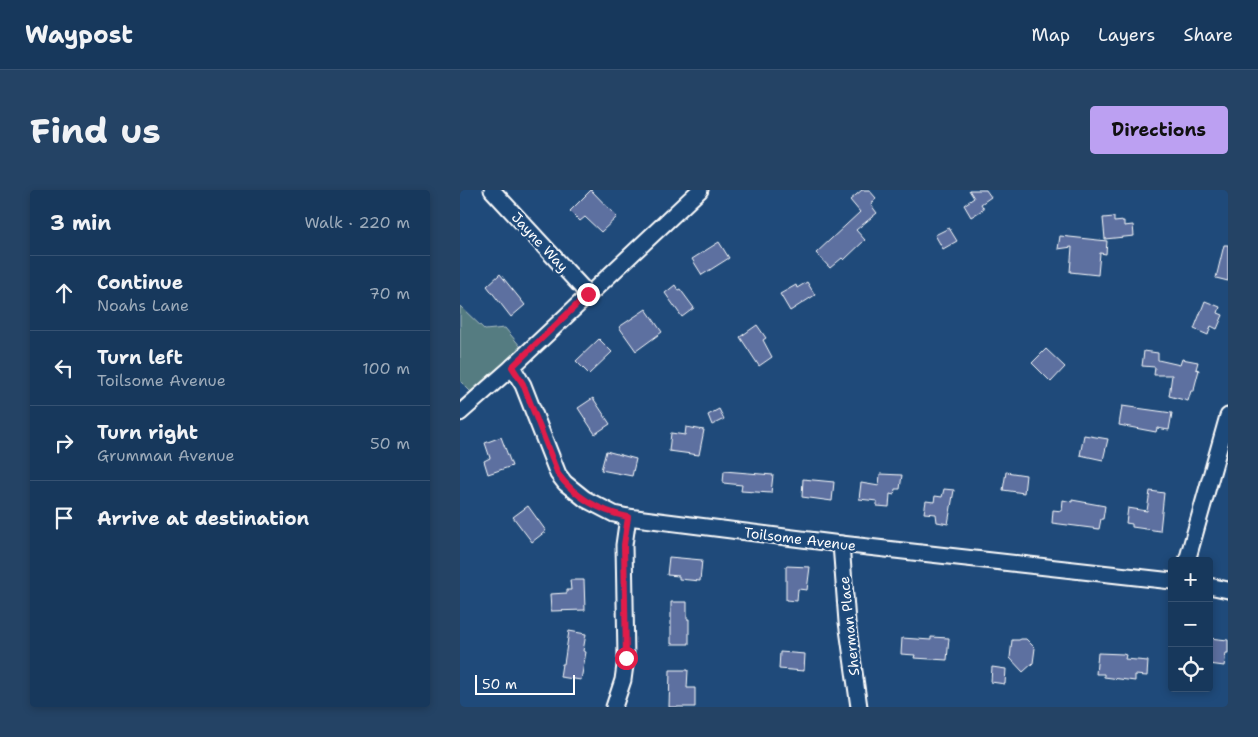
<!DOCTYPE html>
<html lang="en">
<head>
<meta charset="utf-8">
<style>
	body { margin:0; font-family:"Shantell Sans",sans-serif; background:#244365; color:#f1f3f6 }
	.controls { position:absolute; right:15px; bottom:15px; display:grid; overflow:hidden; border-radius:5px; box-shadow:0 2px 8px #0003 }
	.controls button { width:45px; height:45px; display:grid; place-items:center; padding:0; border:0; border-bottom:1px solid #365272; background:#17385c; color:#f1f3f6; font:25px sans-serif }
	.scale { position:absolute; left:15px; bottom:12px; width:100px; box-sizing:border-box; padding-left:5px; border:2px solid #fff; border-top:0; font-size:14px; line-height:18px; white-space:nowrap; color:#fff; -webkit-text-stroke:4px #1f4a7a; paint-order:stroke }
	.stop { position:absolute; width:15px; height:15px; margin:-11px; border:4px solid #e11d48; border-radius:50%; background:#fff }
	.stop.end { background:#e11d48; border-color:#fff; box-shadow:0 1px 5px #0008 }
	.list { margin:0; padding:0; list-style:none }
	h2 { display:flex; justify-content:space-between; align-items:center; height:65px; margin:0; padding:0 20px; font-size:21px }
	h2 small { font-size:16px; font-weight:400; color:#9eacbb }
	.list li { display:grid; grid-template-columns:32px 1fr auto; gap:15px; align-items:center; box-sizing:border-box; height:75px; padding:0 20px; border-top:1px solid #365272 }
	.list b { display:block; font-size:19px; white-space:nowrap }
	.list p { margin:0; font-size:16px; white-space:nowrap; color:#9eacbb }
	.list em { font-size:16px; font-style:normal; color:#9eacbb }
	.icon { flex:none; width:28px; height:28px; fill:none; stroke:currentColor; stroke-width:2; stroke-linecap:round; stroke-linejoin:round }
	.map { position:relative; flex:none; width:768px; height:517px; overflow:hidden; border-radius:5px }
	header { display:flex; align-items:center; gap:30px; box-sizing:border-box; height:70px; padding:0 25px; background:#17385c; border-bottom:1px solid #365272 }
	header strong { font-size:24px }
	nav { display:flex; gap:28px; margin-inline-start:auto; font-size:18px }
	.intro { display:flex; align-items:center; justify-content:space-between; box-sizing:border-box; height:120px; padding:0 30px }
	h1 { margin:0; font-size:35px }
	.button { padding:12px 22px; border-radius:5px; background:#bca0f2; color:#111; font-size:18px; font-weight:700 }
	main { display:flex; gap:30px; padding:0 30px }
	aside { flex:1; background:#17385c; border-radius:5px; box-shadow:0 2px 8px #0003 }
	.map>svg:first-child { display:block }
</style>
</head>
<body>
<header>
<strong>Waypost</strong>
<nav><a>Map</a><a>Layers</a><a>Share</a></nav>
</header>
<div class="intro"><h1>Find us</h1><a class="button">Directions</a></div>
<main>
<aside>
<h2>3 min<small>Walk · 220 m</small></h2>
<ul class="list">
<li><svg class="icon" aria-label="ahead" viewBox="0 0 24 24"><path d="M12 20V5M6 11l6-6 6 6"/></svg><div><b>Continue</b><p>Noahs Lane</p></div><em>70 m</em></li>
<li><svg class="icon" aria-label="left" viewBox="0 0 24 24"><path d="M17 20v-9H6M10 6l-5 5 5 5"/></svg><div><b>Turn left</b><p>Toilsome Avenue</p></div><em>100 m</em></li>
<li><svg class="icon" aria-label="right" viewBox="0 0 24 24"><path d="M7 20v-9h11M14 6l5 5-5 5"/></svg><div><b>Turn right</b><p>Grumman Avenue</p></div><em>50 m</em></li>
<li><svg class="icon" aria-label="arrive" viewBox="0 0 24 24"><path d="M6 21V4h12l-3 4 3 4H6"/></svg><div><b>Arrive at destination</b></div></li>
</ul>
</aside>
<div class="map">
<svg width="768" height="517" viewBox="0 0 768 517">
	<rect width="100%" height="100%" fill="#1f4a7a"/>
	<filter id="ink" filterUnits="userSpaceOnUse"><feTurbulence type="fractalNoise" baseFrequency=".02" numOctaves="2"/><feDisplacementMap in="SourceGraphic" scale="10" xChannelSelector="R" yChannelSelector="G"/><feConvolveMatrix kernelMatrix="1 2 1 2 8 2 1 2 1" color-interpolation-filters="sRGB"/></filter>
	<g filter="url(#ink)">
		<polygon fill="#557b81" stroke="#aabdc0" points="0,116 25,140 45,138 66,163 12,203 0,191"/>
		<g fill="#5d70a0" stroke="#fff">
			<polygon points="131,0 157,27 141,42 125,27 120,31 110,21"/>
			<polygon points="402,0 409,0 416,8 411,15 417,23 396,40 405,50 384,70 382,68 370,78 356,63 400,22 390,10"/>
			<polygon points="509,0 526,0 531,7 521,14 524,19 511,27 504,15 514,8"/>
			<polygon points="654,27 654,32 664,31 664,36 673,35 674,46 645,49 643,28"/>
			<polygon points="489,38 497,51 483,59 475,45"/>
			<polygon points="600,46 647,51 646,64 640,63 638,85 610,82 612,57 598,59"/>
			<polygon points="259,52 269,68 242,85 232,69"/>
			<polygon points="764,55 768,55 768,91 756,88"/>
			<polygon points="40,84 65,115 51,127 27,96"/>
			<polygon points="347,92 355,105 330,121 320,104 336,95 337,98"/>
			<polygon points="215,95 218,100 220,99 234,118 222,127 205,103"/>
			<polygon points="745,111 760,117 758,123 763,125 757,139 751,136 748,145 734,139"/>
			<polygon points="186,119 202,142 176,161 159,137"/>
			<polygon points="297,135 306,148 303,150 312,167 299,176 280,147"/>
			<polygon points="139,149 152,162 129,184 116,171"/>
			<polygon points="586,159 605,177 591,192 572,173"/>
			<polygon points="684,161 698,163 698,170 720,175 722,169 738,172 736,179 739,180 735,195 734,201 731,201 728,211 709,206 712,185 694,185 695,177 682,176"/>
			<polygon points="133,208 150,234 135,244 118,218"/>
			<polygon points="662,216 712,223 709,240 697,238 696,242 659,235"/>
			<polygon points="259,219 264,229 252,235 248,225"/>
			<polygon points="226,237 244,240 239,265 209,261 211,243 225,245"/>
			<polygon points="624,245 648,249 643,270 620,265"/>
			<polygon points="41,247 52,276 28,284 24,271 30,268 25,253"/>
			<polygon points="146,261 176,269 172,286 141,280"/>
			<polygon points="264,281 313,285 311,303 281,301 282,295 263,293"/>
			<polygon points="546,282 566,285 564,303 543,300"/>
			<polygon points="420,284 442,285 440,299 435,299 434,305 430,304 429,317 417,316 417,311 399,309 401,293 419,296"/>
			<polygon points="343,289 374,292 372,311 342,307"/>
			<polygon points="484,299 494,300 488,334 477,332 476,324 464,323 466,311 474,312 475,306 482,307"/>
			<polygon points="690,301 704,303 700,341 672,337 672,334 666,333 668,318 687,321"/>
			<polygon points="603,310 612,312 612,310 645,316 643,329 641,329 639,339 592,333 593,320 602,321"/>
			<polygon points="68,316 86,341 72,352 53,327"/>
			<polygon points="209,367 242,370 240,391 219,389 219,386 207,385"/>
			<polygon points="326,376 350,377 347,400 338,399 337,411 326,410"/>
			<polygon points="110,390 124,390 125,420 91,421 90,404 107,403 107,400 111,400"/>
			<polygon points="211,412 227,412 227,429 229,429 229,454 211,454"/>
			<polygon points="109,441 126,444 123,461 126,462 121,490 100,487 102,474 104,474"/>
			<polygon points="471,447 489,448 487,470 454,468 455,465 441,464 442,448 471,450"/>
			<polygon points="749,448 768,450 768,463 766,463 764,476 749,474"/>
			<polygon points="561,449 566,449 575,458 573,473 563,482 550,468 552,450 559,450"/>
			<polygon points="320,462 345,464 344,481 319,479"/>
			<polygon points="638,463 663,464 666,465 665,469 688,471 687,486 675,485 675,491 644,487 644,484 636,484"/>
			<polygon points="532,477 546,479 545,494 531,492"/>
			<polygon points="210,480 228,480 227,498 235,498 235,517 209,517"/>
		</g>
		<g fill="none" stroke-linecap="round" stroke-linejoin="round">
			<g stroke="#fff" stroke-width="19">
				<g id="minor">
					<polyline points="32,0 128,104"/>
					<polyline points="52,177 63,195 98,284 105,293 125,309 154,324 168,327 381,354 712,391"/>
					<polyline points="0,223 52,177 240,0"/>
					<polyline points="381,354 387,432 399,517"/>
					<polyline points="727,371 768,226"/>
					<polyline points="749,396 768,400"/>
					<polyline points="154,517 163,490 166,468 164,355 168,327"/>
				</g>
			</g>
			<use href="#minor" stroke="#1f4a7a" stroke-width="15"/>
		</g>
	</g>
	<g fill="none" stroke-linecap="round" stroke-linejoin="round" filter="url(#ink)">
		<path stroke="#e11d48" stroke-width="6" d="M128,104L52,177L63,194L98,284C115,307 140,321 168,327L164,355L166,468"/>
	</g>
	<g text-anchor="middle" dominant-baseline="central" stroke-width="5" stroke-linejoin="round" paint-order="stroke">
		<g font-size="14" fill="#fff" stroke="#1f4a7a">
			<text transform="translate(80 52) rotate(47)">Jayne Way</text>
			<text transform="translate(340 349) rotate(7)">Toilsome Avenue</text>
			<text transform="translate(389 436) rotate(-96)">Sherman Place</text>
		</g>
	</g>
</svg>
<div class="controls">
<button>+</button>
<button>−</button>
<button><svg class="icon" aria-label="locate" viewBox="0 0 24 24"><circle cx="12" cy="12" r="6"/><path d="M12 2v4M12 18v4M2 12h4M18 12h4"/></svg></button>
</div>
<div class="scale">50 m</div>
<div class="stop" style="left:166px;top:468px"></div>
<div class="stop end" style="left:128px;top:104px"></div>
</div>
</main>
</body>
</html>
